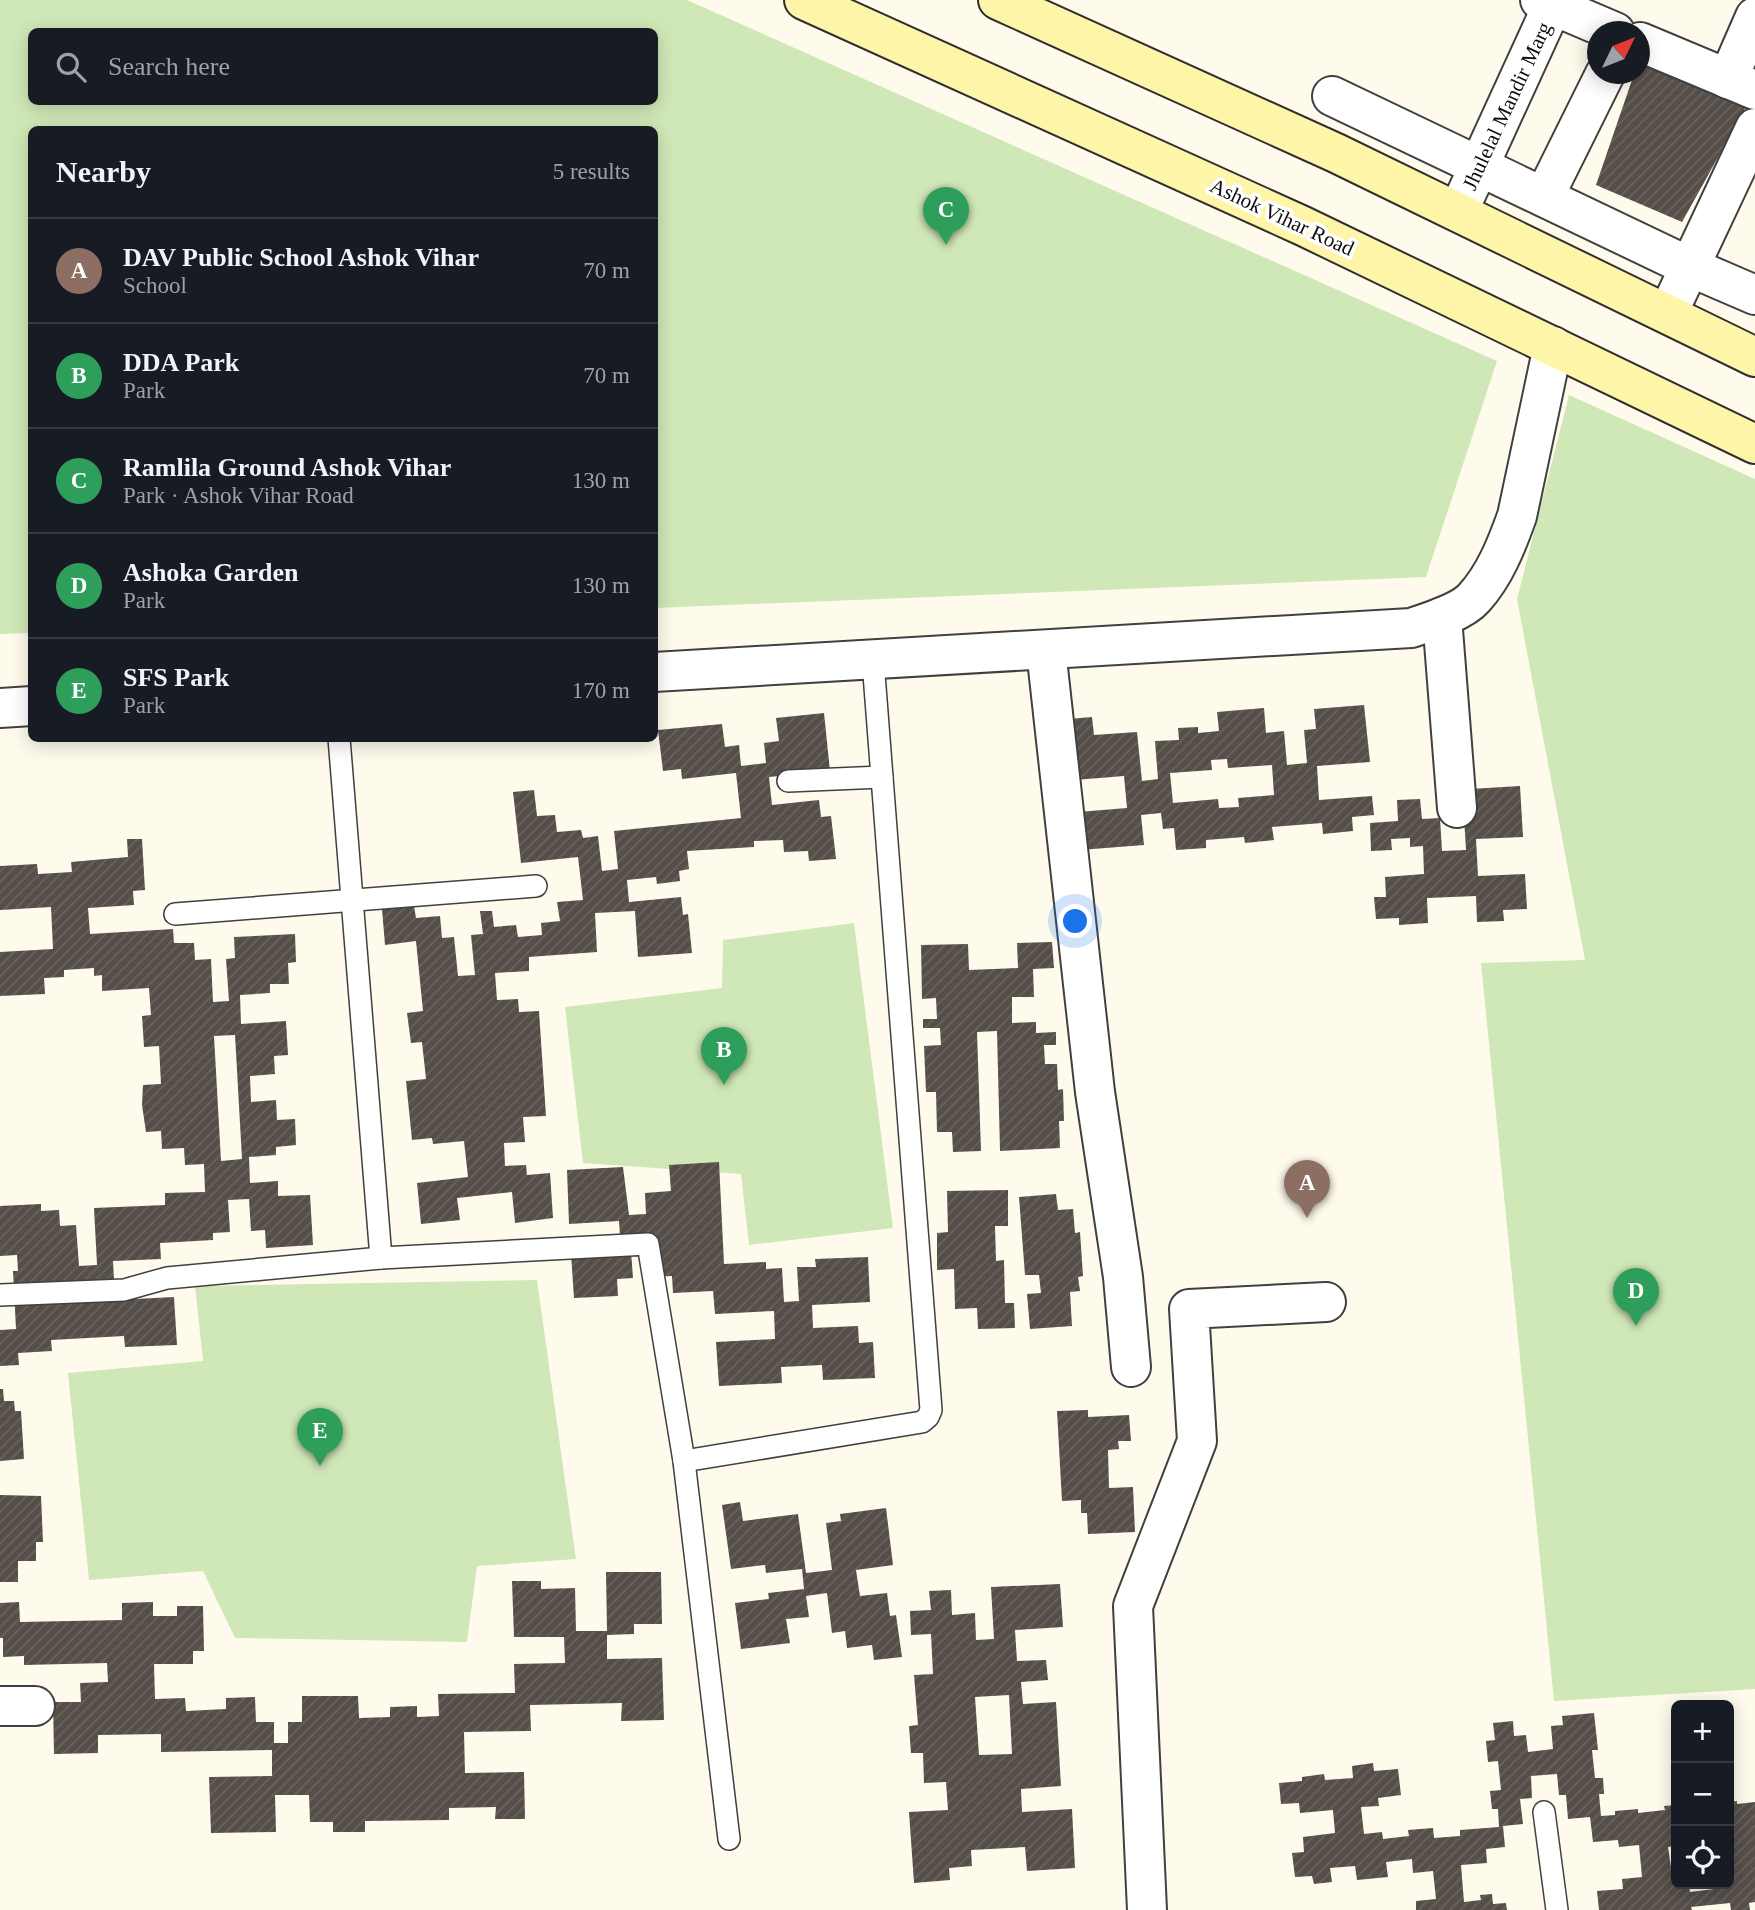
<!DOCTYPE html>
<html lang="en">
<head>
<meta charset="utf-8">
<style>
	body { margin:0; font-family:"Times New Roman",serif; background:#20242c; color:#f1f3f6 }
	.controls { position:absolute; right:21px; bottom:21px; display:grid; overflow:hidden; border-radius:10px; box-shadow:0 4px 18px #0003 }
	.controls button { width:63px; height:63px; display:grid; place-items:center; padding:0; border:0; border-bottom:2px solid #363941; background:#171b24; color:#f1f3f6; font:35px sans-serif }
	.compass { position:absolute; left:1587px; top:21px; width:63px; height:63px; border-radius:50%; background:#171b24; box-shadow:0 4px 18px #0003; rotate:47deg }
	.you { position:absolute; left:1076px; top:922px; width:24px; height:24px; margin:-18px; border:5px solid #fff; border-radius:50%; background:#1a73e8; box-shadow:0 0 0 10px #1a73e833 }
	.badge { display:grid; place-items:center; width:46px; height:46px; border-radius:50%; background:#d9979c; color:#fff; font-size:23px; font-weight:700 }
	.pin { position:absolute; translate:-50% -58px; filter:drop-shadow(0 2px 4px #0008) }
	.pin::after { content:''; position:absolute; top:37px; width:24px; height:21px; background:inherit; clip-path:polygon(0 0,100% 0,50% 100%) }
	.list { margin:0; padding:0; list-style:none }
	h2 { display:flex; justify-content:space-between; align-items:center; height:91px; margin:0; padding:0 28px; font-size:30px }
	h2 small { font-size:23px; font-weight:400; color:#9ea1a6 }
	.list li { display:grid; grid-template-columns:46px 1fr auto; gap:21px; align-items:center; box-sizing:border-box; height:105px; padding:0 28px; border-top:2px solid #363941 }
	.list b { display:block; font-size:26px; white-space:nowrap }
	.list p { margin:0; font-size:23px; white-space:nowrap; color:#9ea1a6 }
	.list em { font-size:23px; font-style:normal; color:#9ea1a6 }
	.icon { flex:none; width:38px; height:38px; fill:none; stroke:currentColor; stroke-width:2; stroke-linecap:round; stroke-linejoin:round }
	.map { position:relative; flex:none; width:1755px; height:1910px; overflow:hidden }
	.search { position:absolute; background:#171b24; box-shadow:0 4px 18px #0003; left:28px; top:28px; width:630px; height:77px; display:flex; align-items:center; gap:18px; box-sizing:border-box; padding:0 24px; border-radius:10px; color:#9ea1a6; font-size:26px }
	.panel { position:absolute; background:#171b24; box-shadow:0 4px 18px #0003; left:28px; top:126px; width:630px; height:616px; border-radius:10px }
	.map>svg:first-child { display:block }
</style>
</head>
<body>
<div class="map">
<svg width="1755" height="1910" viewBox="0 0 1755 1910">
	<defs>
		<pattern id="building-hatch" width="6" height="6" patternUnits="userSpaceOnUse" patternTransform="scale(1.75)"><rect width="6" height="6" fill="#554e49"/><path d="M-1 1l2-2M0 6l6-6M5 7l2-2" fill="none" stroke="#68635f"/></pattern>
	</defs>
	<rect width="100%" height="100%" fill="#fffbec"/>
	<g fill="#d0e8b7" fill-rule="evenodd">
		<path d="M0,0H687L1497,361L1426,577L655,608L654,130H32L31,633L0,634ZM32,32H654V102H32Z"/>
		<polygon points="1569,395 1755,479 1755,1689 1554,1701 1481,963 1585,960 1517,599"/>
		<polygon points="854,923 893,1228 749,1245 741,1174 583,1163 565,1007 722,988 723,940"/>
		<polygon points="537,1280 576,1559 477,1566 467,1642 235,1638 203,1571 89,1580 68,1373 203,1361 195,1286"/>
	</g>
	<g fill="url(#building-hatch)" fill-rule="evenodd">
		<polygon points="1640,61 1746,107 1682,222 1596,185 1634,74 1640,74"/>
		<path d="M1364,705L1370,762L1317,766L1319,800L1372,796L1374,815L1352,817L1353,831L1323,834L1322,823L1272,827L1274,840L1245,843L1244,837L1206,840V848L1176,850L1174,828L1163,829L1161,813L1141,815L1144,845L1080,850L1078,812L1127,808L1124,776L1075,780L1069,719L1092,717L1094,735L1137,732L1142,781L1158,779L1155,741L1179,740L1178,728L1198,727V733L1219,731L1217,712L1264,708L1266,733L1284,731L1287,765L1307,763L1304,730L1316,729L1314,709ZM1227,759L1228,768L1272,765L1274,795L1238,798L1239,807L1219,808L1218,799L1173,803L1170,773L1212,770L1211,760Z"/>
		<polygon points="824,713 830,771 769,777 772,805 819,800 821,817 831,816 836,859 809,861 808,851 784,852 783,840 754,841 754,847 687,851 689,869 679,871 680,881 657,884 656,877 627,880 629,902 681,897 683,915 688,914 692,953 638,957 635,911 595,913 597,952 529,957 529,971 495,973 497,1000 518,999 519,1012 539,1011 546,1116 523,1117 525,1142 504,1143 505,1166 526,1165 527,1175 550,1173 553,1218 515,1223 512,1192 457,1198 460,1220 421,1224 417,1183 468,1177 464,1141 433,1144 432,1138 412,1140 406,1081 426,1079 422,1042 411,1043 407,1013 423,1011 416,941 385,945 382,909 414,906 416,918 440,916 442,938 454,937 458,976 475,975 471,935 483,934 480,911 492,911 494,927 516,925 518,937 542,935 541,923 560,921 557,902 583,900 578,857 521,863 513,792 534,790 537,816 555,815 557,832 581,830 583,838 598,836 602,871 618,869 614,831 741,818 736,773 682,779 681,769 663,771 658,730 722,724 725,747 739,745 741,766 766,763 764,743 779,741 776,718"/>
		<polygon points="1520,786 1523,837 1476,839 1478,876 1525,874 1527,909 1503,910 1504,921 1477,922 1476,896 1427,898 1428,923 1399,925 1399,918 1376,919 1374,897 1386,897 1385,877 1424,874 1423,846 1410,847 1410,838 1391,839 1392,850 1371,851 1370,823 1398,821 1397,800 1420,799 1422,819 1440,818 1442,851 1466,850 1464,817 1470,789"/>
		<path d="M127,839H142L145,890L133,891L134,905L88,908L90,934L173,929L174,943H194L195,960L211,959L213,1002L229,1001L226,959L235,958L234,937L295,934L296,962L288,963L289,984H270V993L240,995L241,1024L286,1021L288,1055L274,1056L275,1074L250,1076L251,1102L276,1100L277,1120L295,1119L296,1145L276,1147V1155L249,1157L250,1183L278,1181V1196L310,1195L313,1245L266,1248L265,1230L251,1231L249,1199L228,1200L230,1232L213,1233V1240L160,1243L161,1259L113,1261L115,1300L174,1297L177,1345L125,1347L124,1336L51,1340L52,1351L18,1353L19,1365L0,1366V1330L16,1329L13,1271H18L17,1255L0,1256V1206L41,1204V1211L59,1210L60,1226L76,1225L79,1266L97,1265L94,1208L165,1205V1193L205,1192L204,1164L185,1165L184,1148L162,1149L161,1131L146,1132L142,1105L143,1085L161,1084L159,1046L144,1047L142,1016L151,1015L149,988L102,991V975L94,976V968L64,970V977L44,978L45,994L0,996V952L53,949L51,907L0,910V866L37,864L38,874L72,872L71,862L128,857ZM235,1035L242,1159L221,1161L214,1036Z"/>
		<polygon points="1052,942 1054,968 1033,969 1034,997 1012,997 1012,1023 1036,1022 1036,1033 1056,1032 1056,1045 1044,1045 1045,1064 1057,1064 1058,1090 1063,1089 1064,1121 1059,1121 1060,1148 1000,1151 997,1031 977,1032 981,1151 953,1152 952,1132 937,1132 936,1092 926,1092 924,1046 941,1045 940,1028 923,1028 923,1019 937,1019 936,998 922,999 921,945 968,944 969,970 1018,968 1017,943"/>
		<polygon points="719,1162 724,1264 766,1262 766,1269 782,1268 784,1302 799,1301 797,1267 816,1267 815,1259 868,1257 870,1302 812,1305 813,1328 858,1326 859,1343 873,1342 875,1378 823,1380 822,1365 781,1367 782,1383 719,1386 716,1342 775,1339 774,1311 715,1314 713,1291 673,1293 672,1276 652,1277 651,1250 631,1251 633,1278 617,1279 618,1296 574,1298 571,1254 621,1251 619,1221 569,1224 567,1170 623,1167 629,1215 646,1214 645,1193 671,1191 669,1165"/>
		<polygon points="1008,1190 1008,1226 995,1226 996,1261 1004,1260 1005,1303 1014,1303 1015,1328 978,1329 977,1308 955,1309 954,1269 937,1270 937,1233 948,1232 947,1191"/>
		<polygon points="1056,1194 1058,1210 1073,1209 1075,1233 1080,1232 1083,1276 1078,1277 1080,1291 1070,1292 1072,1326 1030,1329 1027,1294 1041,1293 1039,1275 1025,1275 1019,1197"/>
		<polygon points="0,1389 3,1389 4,1401 14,1401 15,1411 21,1411 24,1459 0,1461"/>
		<polygon points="1088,1410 1088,1417 1129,1415 1131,1441 1118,1441 1119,1449 1108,1450 1109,1488 1133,1487 1135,1532 1088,1534 1087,1513 1081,1513 1081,1500 1062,1501 1057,1411"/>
		<polygon points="0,1495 41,1496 43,1542 36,1542 36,1561 18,1561 18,1582 0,1582"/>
		<polygon points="740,1502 743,1521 798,1514 806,1573 832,1570 826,1523 841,1521 840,1514 886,1508 893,1565 856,1570 860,1596 887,1593 890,1616 896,1615 902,1657 874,1660 872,1645 847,1648 845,1631 832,1633 827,1593 806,1596 809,1617 786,1619 790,1643 741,1649 735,1603 769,1599 768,1593 804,1589 802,1569 766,1573 765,1565 731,1569 722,1505"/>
		<polygon points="606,1572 661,1572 662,1624 634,1624 634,1634 607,1635 607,1659 662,1658 664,1720 621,1721 622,1703 530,1705 531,1731 464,1732 465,1773 524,1772 525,1819 495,1819 496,1807 449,1808 449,1820 365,1821 365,1832 333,1832 333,1822 310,1822 309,1795 275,1795 276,1832 211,1833 209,1777 272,1776 272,1750 161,1752 161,1734 98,1735 98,1753 54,1754 53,1702 81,1702 80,1683 108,1682 107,1663 24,1665 24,1656 3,1657 3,1638 0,1638 0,1603 19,1602 20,1622 122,1620 122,1603 153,1602 153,1616 177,1616 177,1606 203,1606 204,1651 193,1651 193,1664 154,1664 155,1699 185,1698 186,1711 226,1709 226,1698 255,1697 256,1722 274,1722 274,1743 288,1743 288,1722 302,1722 302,1696 358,1696 359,1718 390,1717 390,1707 417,1706 417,1717 439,1716 438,1694 515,1693 514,1664 565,1663 564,1637 514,1637 512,1581 541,1581 541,1589 575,1588 576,1631 607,1631"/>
		<path d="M1060,1584L1063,1627L1015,1630L1017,1661L1046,1660L1048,1680L1021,1682L1023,1704L1056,1702L1061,1786L1021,1789L1022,1812L1072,1809L1075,1868L1027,1871L1025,1847L971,1850L972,1866L949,1868L950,1880L914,1883L909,1812L948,1810L946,1782L924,1783L923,1753H911L909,1726L918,1725L914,1675L933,1674L931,1634L911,1635L910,1611L931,1610L929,1591L951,1590L952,1615L975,1613L976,1640L994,1639L991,1587ZM1009,1695L1012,1754L979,1755L975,1697Z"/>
		<polygon points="1594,1713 1598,1750 1592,1750 1595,1778 1603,1778 1604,1794 1599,1794 1601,1816 1615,1815 1615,1811 1638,1809 1638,1813 1665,1810 1664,1806 1676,1805 1676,1846 1668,1847 1673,1881 1676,1880 1676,1884 1689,1884 1690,1892 1722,1888 1721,1884 1729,1884 1729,1873 1732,1873 1729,1846 1729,1802 1737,1801 1737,1804 1755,1802 1755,1902 1749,1903 1750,1910 1731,1910 1730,1903 1691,1907 1692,1910 1599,1910 1597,1891 1623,1889 1622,1879 1642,1877 1639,1845 1619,1847 1618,1840 1593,1842 1590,1817 1568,1819 1566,1795 1559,1795 1557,1774 1531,1776 1532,1798 1520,1799 1523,1824 1503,1826 1505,1847 1486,1849 1487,1863 1461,1865 1464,1902 1481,1900 1480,1895 1492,1894 1493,1904 1506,1903 1507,1910 1416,1910 1416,1901 1436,1899 1433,1871 1413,1873 1412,1859 1386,1862 1388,1877 1357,1880 1355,1866 1330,1868 1332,1882 1314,1884 1312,1876 1295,1877 1292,1853 1304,1852 1303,1837 1335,1833 1333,1810 1300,1813 1299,1803 1281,1804 1279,1783 1302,1781 1302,1777 1324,1774 1325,1780 1353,1778 1352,1766 1373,1763 1374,1771 1398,1769 1401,1795 1378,1798 1379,1806 1361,1807 1364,1834 1382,1832 1383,1839 1409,1836 1408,1830 1433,1828 1434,1838 1460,1836 1460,1830 1499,1827 1498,1809 1492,1809 1490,1791 1501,1790 1498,1761 1488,1762 1486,1741 1495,1740 1493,1723 1513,1721 1514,1736 1526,1735 1528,1752 1553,1749 1551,1726 1563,1725 1562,1716"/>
	</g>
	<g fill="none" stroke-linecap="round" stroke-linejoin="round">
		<g stroke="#404040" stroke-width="24">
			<g id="lane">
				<polyline points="339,738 381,1258"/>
				<polyline points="788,781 882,777"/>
				<polyline points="175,914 536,886"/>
				<polyline points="0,1295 124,1290 167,1278 381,1258 648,1244 684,1461 729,1839"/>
				<polyline points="684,1461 922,1422 928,1417 931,1410 873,661"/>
				<polyline points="1544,1812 1557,1910"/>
			</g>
		</g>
		<g stroke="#404040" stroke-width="42">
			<g id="street">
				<polyline points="1540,0 1615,32"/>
				<polyline points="1640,42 1755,90"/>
				<polyline points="1728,79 1755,17"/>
				<polyline points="1332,96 1690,267 1755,295"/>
				<polyline points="1544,197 1605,74"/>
				<polyline points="1458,212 1555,0"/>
				<polyline points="1668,313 1755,128"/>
				<polyline points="1442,617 1457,808"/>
				<polyline points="1046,650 1095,1092 1123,1277 1131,1367"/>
				<path d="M654,672L1411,628C1429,622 1462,612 1474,598C1495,575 1507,544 1517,516L1553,346"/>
				<polyline points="0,708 32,706"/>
				<polyline points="0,1706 35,1706"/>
				<polyline points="1147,1910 1133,1606 1197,1441 1189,1309 1326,1302"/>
			</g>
		</g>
		<g stroke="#2f2f2f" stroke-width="42">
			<g id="secondary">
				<polyline points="804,0 1303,226 1755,444"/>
				<polyline points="998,0 1336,153 1755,357"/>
			</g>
		</g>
		<use href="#lane" stroke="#fff" stroke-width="21"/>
		<use href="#street" stroke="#fff" stroke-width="38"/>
		<use href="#secondary" stroke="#fef5a8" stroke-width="38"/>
	</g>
	<g text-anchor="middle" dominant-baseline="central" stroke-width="7" stroke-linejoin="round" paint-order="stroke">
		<g font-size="21" fill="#0d0d0d" stroke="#fff">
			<text transform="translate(1507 106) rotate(-65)">Jhulelal Mandir Marg</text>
			<text transform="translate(1282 217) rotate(25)">Ashok Vihar Road</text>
		</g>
	</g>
</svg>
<div class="controls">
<button>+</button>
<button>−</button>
<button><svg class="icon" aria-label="locate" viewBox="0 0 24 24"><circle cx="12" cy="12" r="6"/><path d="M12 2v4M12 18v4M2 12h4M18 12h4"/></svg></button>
</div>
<svg class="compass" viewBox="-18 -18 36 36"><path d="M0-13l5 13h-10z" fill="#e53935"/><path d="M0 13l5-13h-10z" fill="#9ea1a6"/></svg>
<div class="you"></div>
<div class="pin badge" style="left:1307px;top:1218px;background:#8d6e63">A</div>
<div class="pin badge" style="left:724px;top:1085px;background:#2e9e5b">B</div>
<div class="pin badge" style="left:946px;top:245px;background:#2e9e5b">C</div>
<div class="pin badge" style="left:1636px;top:1326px;background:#2e9e5b">D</div>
<div class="pin badge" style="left:320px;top:1466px;background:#2e9e5b">E</div>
<div class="search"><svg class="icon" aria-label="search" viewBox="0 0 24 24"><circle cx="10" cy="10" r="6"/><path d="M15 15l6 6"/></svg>Search here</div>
<section class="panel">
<h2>Nearby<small>5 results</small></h2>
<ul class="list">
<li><span class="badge" style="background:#8d6e63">A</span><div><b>DAV Public School Ashok Vihar</b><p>School</p></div><em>70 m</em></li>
<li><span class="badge" style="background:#2e9e5b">B</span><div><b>DDA Park</b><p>Park</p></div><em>70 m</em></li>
<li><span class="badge" style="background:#2e9e5b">C</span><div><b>Ramlila Ground Ashok Vihar</b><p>Park · Ashok Vihar Road</p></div><em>130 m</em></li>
<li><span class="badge" style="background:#2e9e5b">D</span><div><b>Ashoka Garden</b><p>Park</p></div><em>130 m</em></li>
<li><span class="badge" style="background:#2e9e5b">E</span><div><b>SFS Park</b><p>Park</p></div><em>170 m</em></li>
</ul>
</section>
</div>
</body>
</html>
